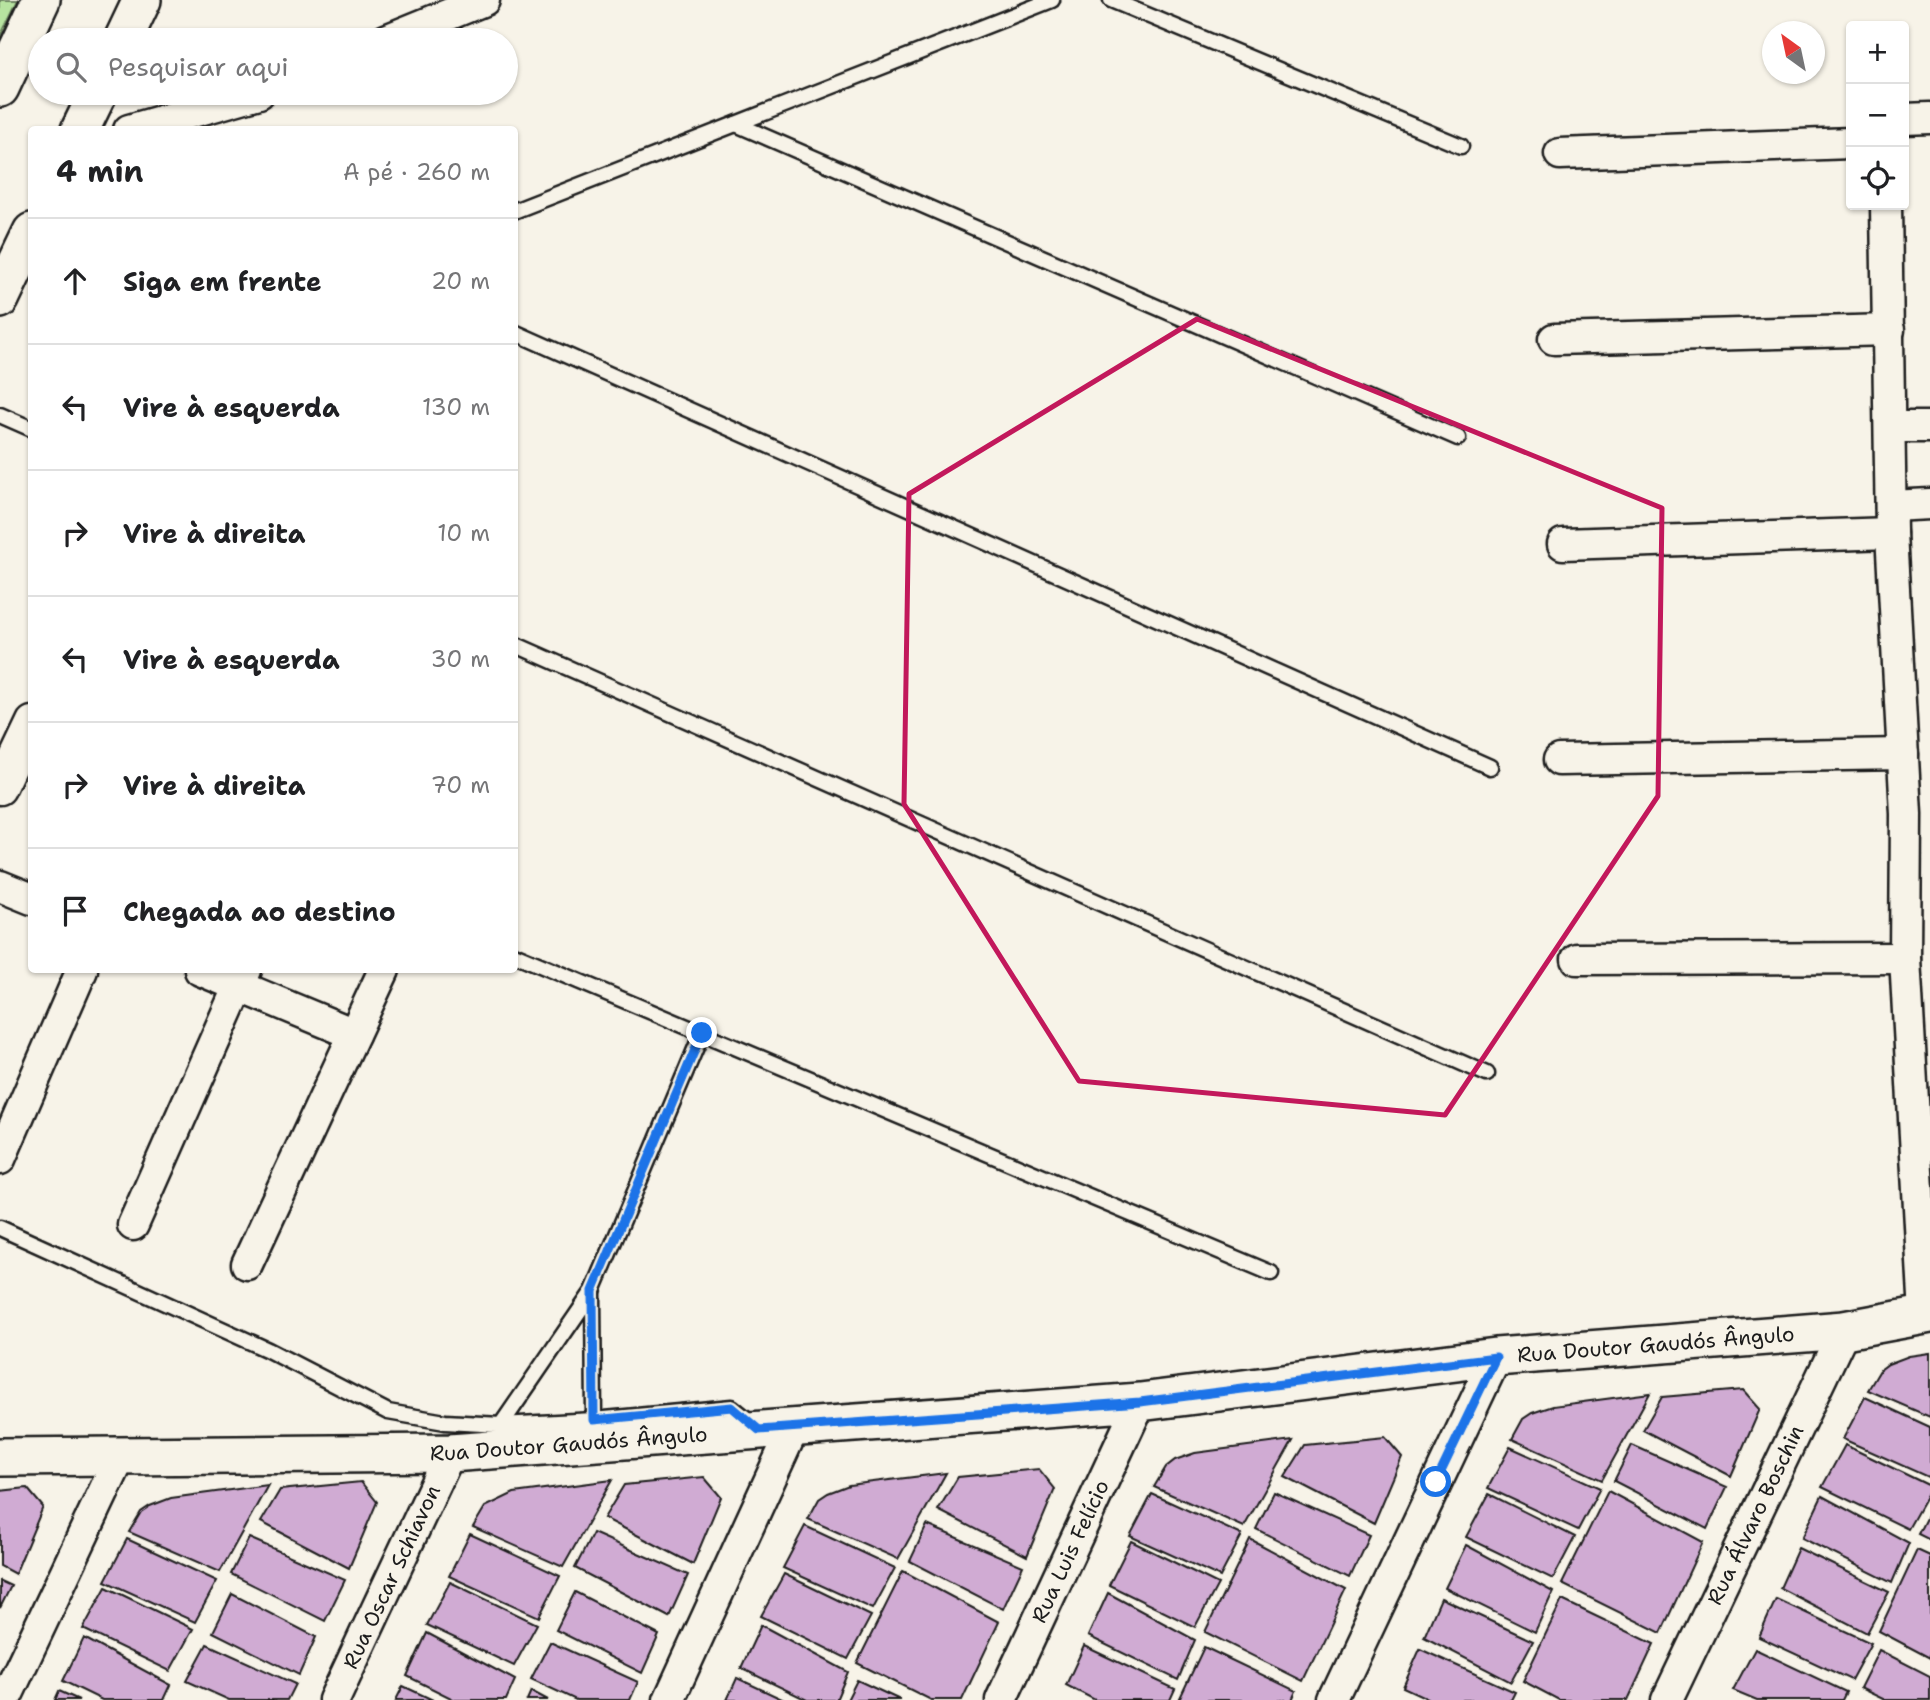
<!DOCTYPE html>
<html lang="pt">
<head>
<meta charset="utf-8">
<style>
	body { margin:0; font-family:"Shantell Sans",sans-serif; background:#f6f6f6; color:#202124 }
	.controls { position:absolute; right:21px; top:21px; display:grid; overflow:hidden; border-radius:7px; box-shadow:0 2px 5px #0004 }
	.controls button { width:63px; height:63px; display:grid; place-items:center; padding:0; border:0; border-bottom:2px solid #e0e0e0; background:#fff; color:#202124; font:35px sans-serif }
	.compass { position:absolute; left:1762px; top:21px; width:63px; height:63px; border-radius:50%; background:#fff; box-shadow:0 2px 5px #0004; rotate:327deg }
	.stop { position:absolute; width:21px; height:21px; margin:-16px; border:5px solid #1a73e8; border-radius:50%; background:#fff }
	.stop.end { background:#1a73e8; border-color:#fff; box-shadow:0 2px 7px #0008 }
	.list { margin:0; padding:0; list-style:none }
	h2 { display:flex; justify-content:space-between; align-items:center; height:91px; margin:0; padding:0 28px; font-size:30px }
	h2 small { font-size:23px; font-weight:400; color:#757577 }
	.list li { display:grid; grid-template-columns:46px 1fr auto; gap:21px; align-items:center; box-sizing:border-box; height:126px; padding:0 28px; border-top:2px solid #e0e0e0 }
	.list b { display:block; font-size:26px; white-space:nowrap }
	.list em { font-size:23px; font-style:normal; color:#757577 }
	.icon { flex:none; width:38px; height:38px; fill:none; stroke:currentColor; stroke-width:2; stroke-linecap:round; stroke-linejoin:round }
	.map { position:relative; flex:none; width:1930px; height:1700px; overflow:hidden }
	.search { position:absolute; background:#fff; box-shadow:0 2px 5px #0004; left:28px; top:28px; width:490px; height:77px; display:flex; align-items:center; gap:18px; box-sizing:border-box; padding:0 24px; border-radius:38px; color:#757577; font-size:26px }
	.panel { position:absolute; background:#fff; box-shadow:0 2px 5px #0004; left:28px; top:126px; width:490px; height:847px; border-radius:7px }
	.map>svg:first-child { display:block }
</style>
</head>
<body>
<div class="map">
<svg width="1930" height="1700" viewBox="0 0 1930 1700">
	<rect width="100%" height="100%" fill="#f7f3e8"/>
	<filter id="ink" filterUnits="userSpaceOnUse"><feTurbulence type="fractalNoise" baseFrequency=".0143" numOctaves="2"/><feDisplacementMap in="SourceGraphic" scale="14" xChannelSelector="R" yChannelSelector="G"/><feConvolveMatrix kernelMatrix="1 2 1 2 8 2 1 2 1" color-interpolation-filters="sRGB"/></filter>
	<g filter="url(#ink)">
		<polygon fill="#b7e3a0" stroke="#6a805e" stroke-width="2" points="0,0 18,0 0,37"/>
		<g fill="#d0abd3" stroke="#1c1c1c" stroke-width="2">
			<polygon points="1930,1353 1930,1417 1868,1390 1880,1370 1888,1364 1909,1356"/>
			<polygon points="1743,1390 1760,1409 1731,1476 1643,1430 1662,1397"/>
			<polygon points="1650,1393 1602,1480 1512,1439 1523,1419 1532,1413 1553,1406"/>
			<polygon points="1865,1397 1930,1427 1930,1478 1843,1439"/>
			<polygon points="1385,1437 1402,1457 1374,1523 1285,1477 1305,1445"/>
			<polygon points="1293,1440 1244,1527 1154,1487 1166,1467 1175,1460 1195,1453"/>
			<polygon points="1632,1445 1727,1487 1707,1529 1614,1481"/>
			<polygon points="1845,1445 1930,1486 1930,1490 1908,1529 1822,1487"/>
			<polygon points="1510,1447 1600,1488 1578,1530 1488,1488"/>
			<polygon points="1039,1469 1055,1489 1027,1556 938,1510 958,1477"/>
			<polygon points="946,1473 898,1559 808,1519 819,1499 828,1493 849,1485"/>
			<polygon points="704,1477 721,1497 693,1564 604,1518 624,1485"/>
			<polygon points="612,1480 563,1567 473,1527 485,1507 514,1493"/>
			<polygon points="361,1482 377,1502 349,1568 261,1522 280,1490"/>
			<polygon points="268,1485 220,1572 129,1532 141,1512 150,1506 171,1498"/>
			<polygon points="27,1488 43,1507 15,1574 0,1566 0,1491"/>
			<polygon points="1608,1491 1703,1542 1661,1633 1562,1584"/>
			<polygon points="1274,1492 1369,1535 1350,1576 1256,1529"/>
			<polygon points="1152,1494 1242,1535 1220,1577 1130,1536"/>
			<polygon points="1489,1494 1575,1537 1553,1579 1466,1537"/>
			<polygon points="1822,1496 1909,1543 1892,1583 1802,1538"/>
			<polygon points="1930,1510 1930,1540 1918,1534"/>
			<polygon points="927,1525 1023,1566 1003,1609 910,1561"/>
			<polygon points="805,1526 895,1568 873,1609 783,1568"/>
			<polygon points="593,1533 688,1575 669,1617 575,1568"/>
			<polygon points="470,1534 560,1576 539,1617 449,1576"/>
			<polygon points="249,1538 345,1580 325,1621 231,1574"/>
			<polygon points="127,1539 217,1581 195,1622 105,1581"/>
			<polygon points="1250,1539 1346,1590 1303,1681 1205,1632"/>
			<polygon points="1131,1541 1218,1584 1195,1627 1109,1585"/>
			<polygon points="1466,1545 1553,1592 1535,1632 1445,1588"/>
			<polygon points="1798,1548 1889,1592 1867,1633 1780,1588"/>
			<polygon points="1917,1550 1930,1556 1930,1658 1879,1631"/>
			<polygon points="903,1571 999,1622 962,1700 931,1700 857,1663"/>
			<polygon points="784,1574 871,1616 848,1659 761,1616"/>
			<polygon points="0,1581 11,1586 0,1608"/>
			<polygon points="450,1582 537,1624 514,1666 427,1625"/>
			<polygon points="106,1587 193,1629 170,1671 83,1629"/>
			<polygon points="575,1592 659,1635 642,1673 556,1630"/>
			<polygon points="1108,1593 1195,1640 1178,1680 1088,1636"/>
			<polygon points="232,1594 316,1637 299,1675 213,1632"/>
			<polygon points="1441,1598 1533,1641 1511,1682 1424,1637"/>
			<polygon points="1776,1599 1871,1643 1851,1680 1759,1637"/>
			<polygon points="1562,1600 1654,1644 1628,1700 1559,1700 1523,1681"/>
			<polygon points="761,1625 848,1672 836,1700 807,1700 741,1668"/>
			<polygon points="427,1633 515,1680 506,1700 455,1700 407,1676"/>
			<polygon points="84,1638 171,1685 164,1700 102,1700 63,1681"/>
			<polygon points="550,1642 638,1682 630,1700 576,1700 531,1679"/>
			<polygon points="207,1644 295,1684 287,1700 229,1700 187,1681"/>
			<polygon points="1084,1646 1175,1689 1170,1700 1095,1700 1066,1685"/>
			<polygon points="1204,1647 1296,1691 1292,1700 1179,1700"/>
			<polygon points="1420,1649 1515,1692 1511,1700 1431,1700 1403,1687"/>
			<polygon points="1755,1649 1846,1692 1842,1700 1757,1700 1733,1690"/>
			<polygon points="1879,1650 1930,1676 1930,1700 1885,1700 1860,1688"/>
			<polygon points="737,1678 784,1700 727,1700"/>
			<polygon points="857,1680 900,1700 847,1700"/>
			<polygon points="403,1686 433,1700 396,1700"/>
			<polygon points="59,1691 79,1700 55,1700"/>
			<polygon points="531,1691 548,1700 527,1700"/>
		</g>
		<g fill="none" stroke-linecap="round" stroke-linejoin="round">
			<g stroke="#1c1c1c" stroke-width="19">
				<g id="service">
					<polyline points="1111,0 1461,146"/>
					<polyline points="736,124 1458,438"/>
					<polyline points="514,211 1052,0"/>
					<polyline points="514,332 1490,767"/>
					<polyline points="0,415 32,429"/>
					<polyline points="514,644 1487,1074"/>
					<polyline points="514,954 1271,1273"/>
					<polyline points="0,1228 268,1350 388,1412 445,1422 501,1425 594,1420 732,1407 753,1424"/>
					<polyline points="593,1292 594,1420"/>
					<polyline points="501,1425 593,1291 702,1033"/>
				</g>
			</g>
			<g stroke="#1c1c1c" stroke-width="35">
				<g id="minor">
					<polyline points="386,40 484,0"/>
					<polyline points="1904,119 1930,118"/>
					<polyline points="129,130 259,93"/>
					<polyline points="1560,154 1851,143"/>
					<polyline points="1886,205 1891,533 1906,814 1905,958 1925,1315"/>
					<polyline points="1554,339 1889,330"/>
					<polyline points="1890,427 1930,427"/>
					<polyline points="1891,506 1930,504"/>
					<polyline points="1563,544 1891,533"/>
					<polyline points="1559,760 1903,754"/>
					<polyline points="0,789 32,722"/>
					<polyline points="0,886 32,899"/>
					<polyline points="1577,959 1905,958"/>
					<polyline points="200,970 354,1034"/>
					<polyline points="0,1159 82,970"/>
					<polyline points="133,1225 246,970"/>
					<polyline points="247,1264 384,970"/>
					<polyline points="5,1700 121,1455"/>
					<path id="s1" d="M334,1700L450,1453"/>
					<polyline points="669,1700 794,1427"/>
					<path id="s2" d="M1001,1700L1140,1402"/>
					<polyline points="1334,1700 1496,1357"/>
					<path id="s3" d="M1667,1700L1844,1330"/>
				</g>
			</g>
			<g stroke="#1c1c1c" stroke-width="42">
				<g id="tertiary">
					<polyline points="123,40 142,0"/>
					<polyline points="0,88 41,0"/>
					<polyline points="80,130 98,93"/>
					<polyline points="0,299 32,232"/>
					<path id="s4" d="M0,1457L450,1453L1140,1402L1496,1357L1844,1330L1930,1314"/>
				</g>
			</g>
			<use href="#service" stroke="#f7f3e8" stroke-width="14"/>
			<use href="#minor" stroke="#f7f3e8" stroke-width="30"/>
			<use href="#tertiary" stroke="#f7f3e8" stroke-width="37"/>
		</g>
	</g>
	<g fill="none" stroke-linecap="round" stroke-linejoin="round" filter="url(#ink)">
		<polyline stroke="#1a73e8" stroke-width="9" points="702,1033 593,1291 594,1420 732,1407 759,1430 1140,1402 1496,1357 1436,1482"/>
	</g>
	<path fill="none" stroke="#c2185b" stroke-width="5" stroke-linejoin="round" d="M1197,319L1662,508L1658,796L1445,1115L1079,1081L904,804L909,494Z"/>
	<g text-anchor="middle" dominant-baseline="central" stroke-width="6" stroke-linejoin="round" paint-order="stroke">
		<g font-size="21" fill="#1c1c1c" stroke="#f7f3e8">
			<text stroke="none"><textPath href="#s4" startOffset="1661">Rua Doutor Gaudós Ângulo</textPath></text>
			<text stroke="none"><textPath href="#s4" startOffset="569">Rua Doutor Gaudós Ângulo</textPath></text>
			<text stroke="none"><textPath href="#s3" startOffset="205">Rua Álvaro Boschin</textPath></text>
			<text stroke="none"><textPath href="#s2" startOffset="164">Rua Luis Felício</textPath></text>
			<text stroke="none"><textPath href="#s1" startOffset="136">Rua Oscar Schiavon</textPath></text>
		</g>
	</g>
</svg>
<div class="controls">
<button>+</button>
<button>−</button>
<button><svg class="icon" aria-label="locate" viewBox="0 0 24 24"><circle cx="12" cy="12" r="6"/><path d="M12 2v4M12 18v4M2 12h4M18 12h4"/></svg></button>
</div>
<svg class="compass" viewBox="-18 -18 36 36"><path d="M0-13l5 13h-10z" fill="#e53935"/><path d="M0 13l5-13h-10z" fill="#757577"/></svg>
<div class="stop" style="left:1436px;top:1482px"></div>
<div class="stop end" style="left:702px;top:1033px"></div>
<div class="search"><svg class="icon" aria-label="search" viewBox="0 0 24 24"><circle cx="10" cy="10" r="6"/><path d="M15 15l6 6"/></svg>Pesquisar aqui</div>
<section class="panel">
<h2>4 min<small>A pé · 260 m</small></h2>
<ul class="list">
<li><svg class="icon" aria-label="ahead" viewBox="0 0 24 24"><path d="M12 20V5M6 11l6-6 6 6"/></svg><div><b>Siga em frente</b></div><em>20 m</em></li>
<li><svg class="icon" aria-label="left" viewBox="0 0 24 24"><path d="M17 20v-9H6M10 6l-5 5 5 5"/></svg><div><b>Vire à esquerda</b></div><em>130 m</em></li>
<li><svg class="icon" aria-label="right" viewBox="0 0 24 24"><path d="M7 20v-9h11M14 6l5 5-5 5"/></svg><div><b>Vire à direita</b></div><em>10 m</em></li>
<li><svg class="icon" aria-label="left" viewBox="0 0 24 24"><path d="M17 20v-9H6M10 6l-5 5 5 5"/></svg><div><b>Vire à esquerda</b></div><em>30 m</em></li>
<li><svg class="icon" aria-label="right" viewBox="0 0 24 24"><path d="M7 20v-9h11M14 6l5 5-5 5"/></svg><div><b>Vire à direita</b></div><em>70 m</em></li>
<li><svg class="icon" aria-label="arrive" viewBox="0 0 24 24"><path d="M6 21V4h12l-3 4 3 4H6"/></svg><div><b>Chegada ao destino</b></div></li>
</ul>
</section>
</div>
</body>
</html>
